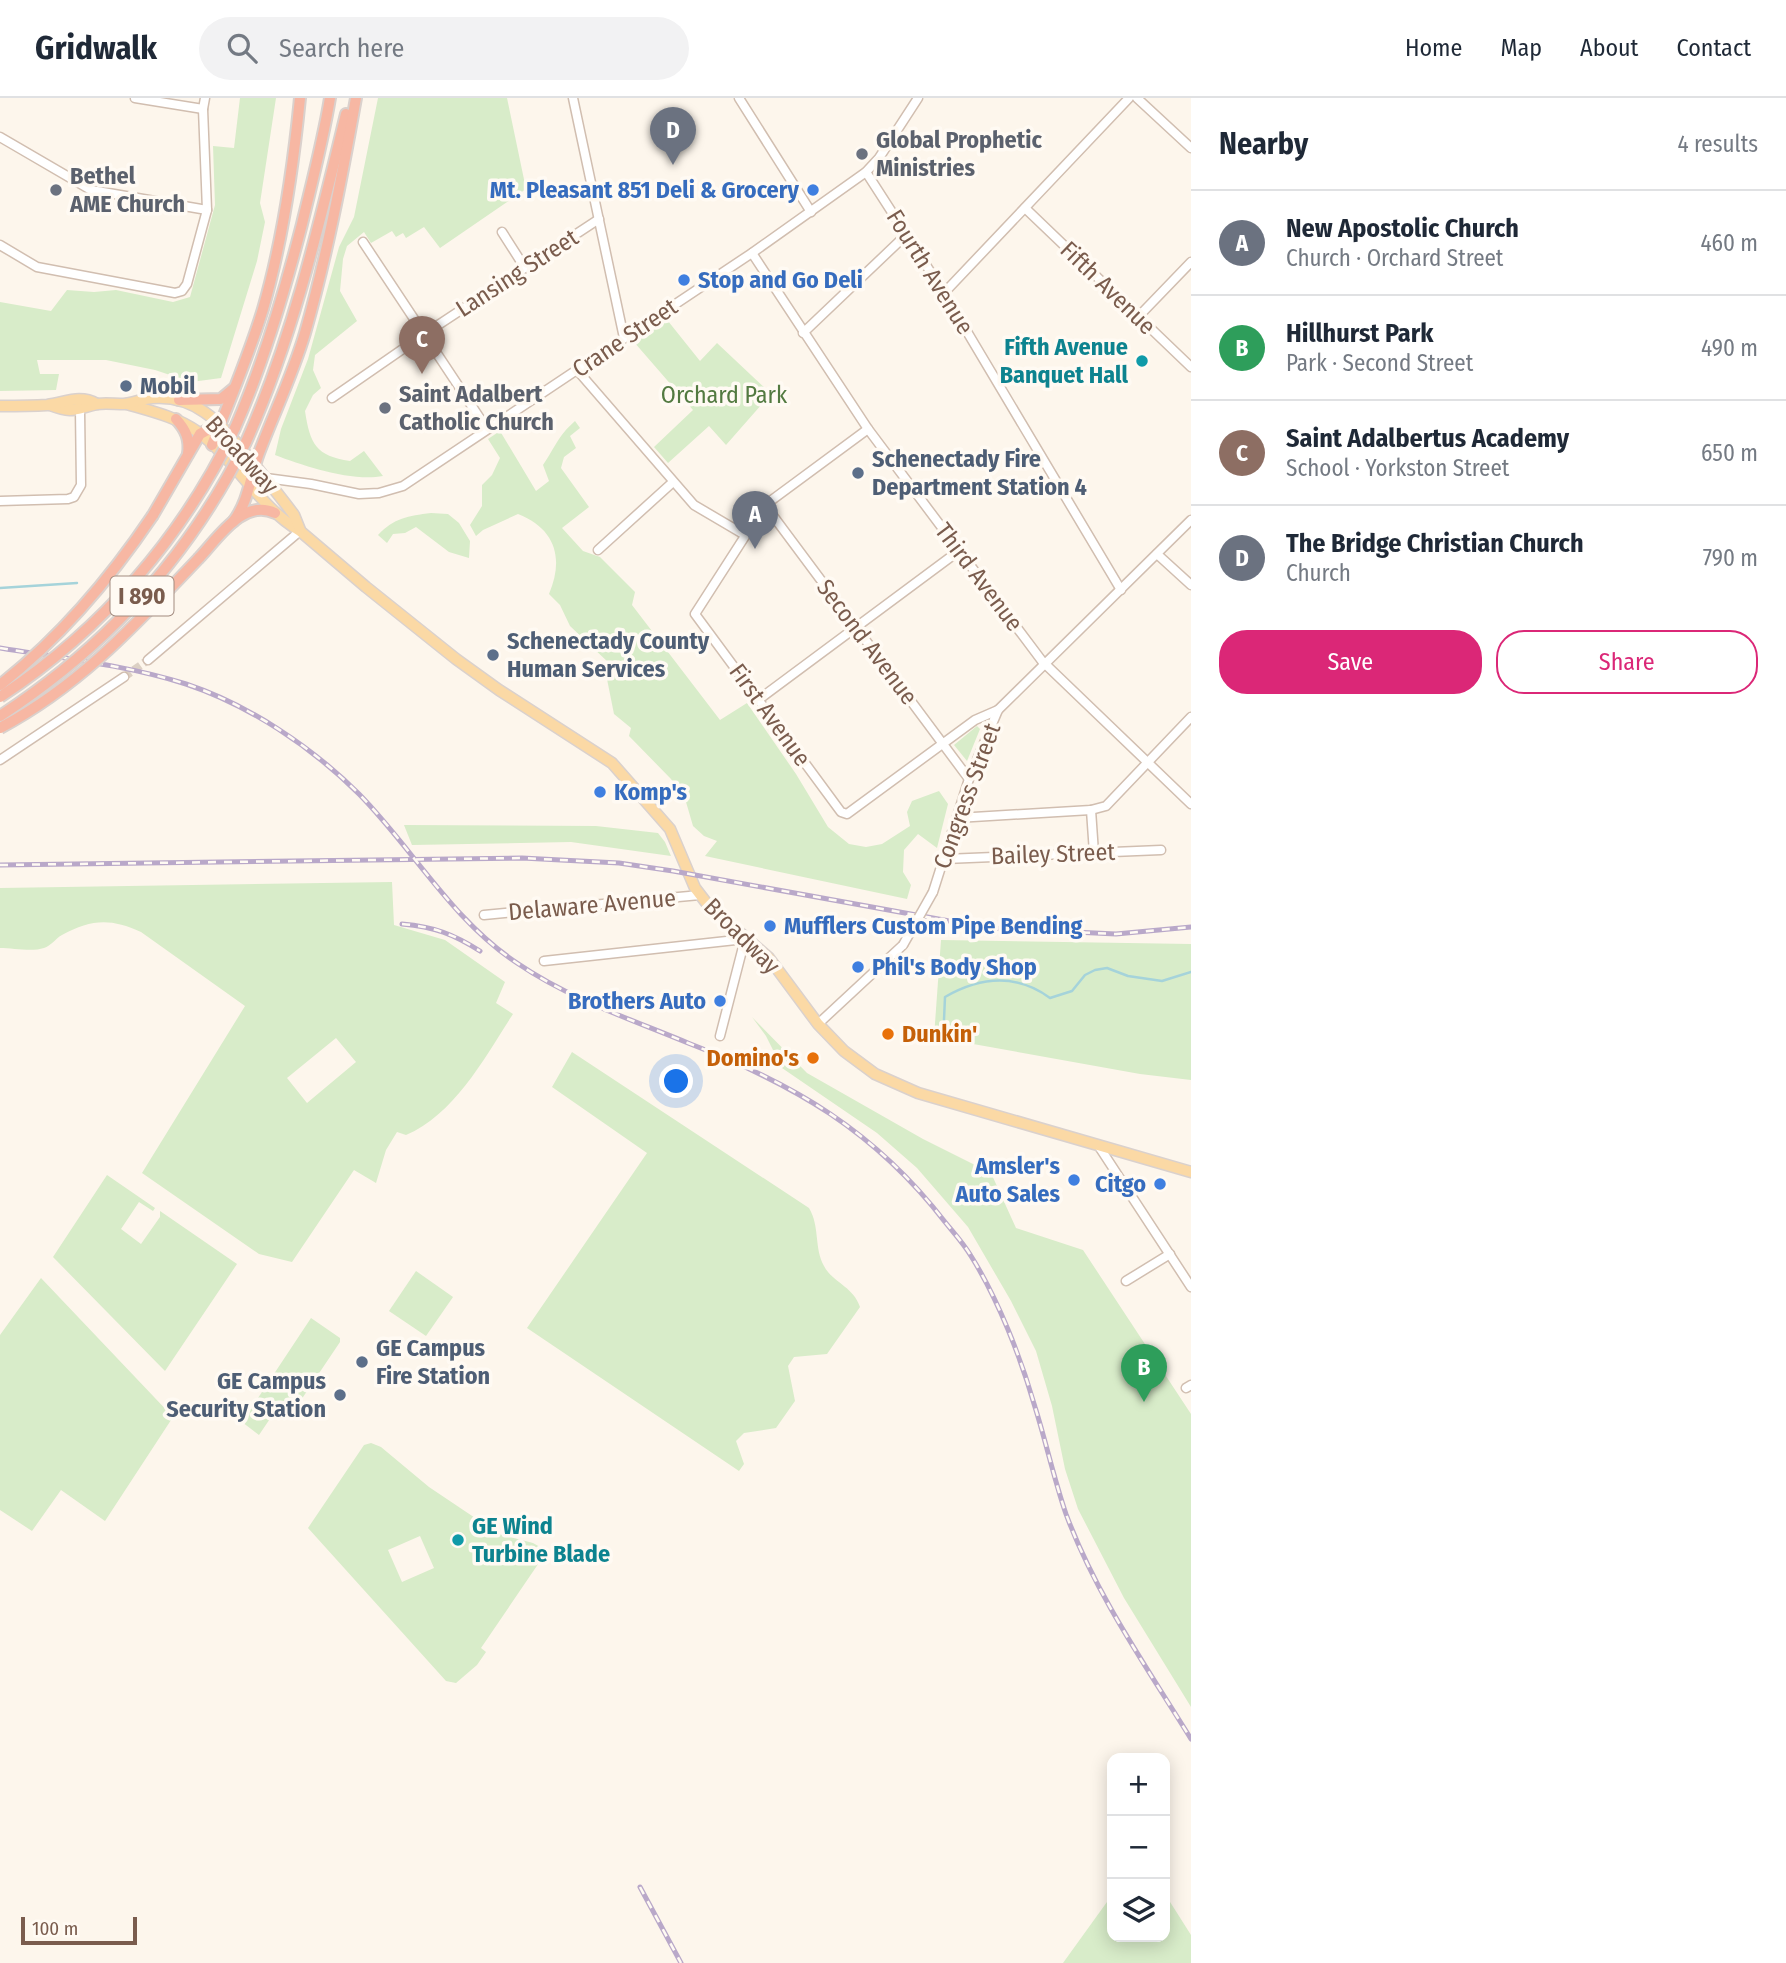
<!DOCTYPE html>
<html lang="en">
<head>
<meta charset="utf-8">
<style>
	body { margin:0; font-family:"Fira Sans Condensed",sans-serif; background:#f2f2f3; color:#1f2937 }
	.controls { position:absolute; right:21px; bottom:21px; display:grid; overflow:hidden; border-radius:14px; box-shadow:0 4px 18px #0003 }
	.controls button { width:63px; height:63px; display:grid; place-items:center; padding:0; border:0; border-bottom:2px solid #e0e1e3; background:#fff; color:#1f2937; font:35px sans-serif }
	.scale { position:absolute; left:21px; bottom:18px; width:116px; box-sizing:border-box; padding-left:7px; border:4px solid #7a5c4d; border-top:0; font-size:19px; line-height:24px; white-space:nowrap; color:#7a5c4d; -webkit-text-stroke:5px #fffaf3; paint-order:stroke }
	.you { position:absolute; left:677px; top:984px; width:24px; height:24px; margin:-18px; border:5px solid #fff; border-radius:50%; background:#1a73e8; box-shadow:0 0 0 10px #1a73e833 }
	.badge { display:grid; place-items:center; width:46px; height:46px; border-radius:50%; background:#db2777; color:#fff; font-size:23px; font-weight:700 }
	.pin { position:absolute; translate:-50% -58px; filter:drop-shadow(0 2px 4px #0008) }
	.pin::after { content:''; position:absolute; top:37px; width:24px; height:21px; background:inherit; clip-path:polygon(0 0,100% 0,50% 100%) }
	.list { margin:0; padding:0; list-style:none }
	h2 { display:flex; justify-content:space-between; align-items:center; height:91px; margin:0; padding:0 28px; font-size:30px }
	h2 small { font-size:23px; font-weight:400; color:#747a83 }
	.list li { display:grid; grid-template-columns:46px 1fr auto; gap:21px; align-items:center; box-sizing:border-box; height:105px; padding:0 28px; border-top:2px solid #e0e1e3 }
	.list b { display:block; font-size:26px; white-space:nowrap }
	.list p { margin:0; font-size:23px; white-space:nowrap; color:#747a83 }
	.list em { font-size:23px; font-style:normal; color:#747a83 }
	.actions { display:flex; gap:14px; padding:21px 28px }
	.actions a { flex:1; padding:16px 0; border:2px solid #db2777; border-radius:28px; text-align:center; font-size:24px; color:#db2777 }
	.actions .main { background:#db2777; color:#fff }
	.icon { flex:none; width:38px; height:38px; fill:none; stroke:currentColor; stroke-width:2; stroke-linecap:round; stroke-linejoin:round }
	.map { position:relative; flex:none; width:1191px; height:1865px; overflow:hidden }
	header { display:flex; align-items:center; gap:42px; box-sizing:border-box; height:98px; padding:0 35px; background:#fff; border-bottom:2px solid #e0e1e3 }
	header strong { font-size:33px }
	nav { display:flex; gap:38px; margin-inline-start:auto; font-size:24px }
	.search { width:490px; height:63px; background:#f2f2f3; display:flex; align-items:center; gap:18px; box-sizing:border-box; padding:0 24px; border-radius:38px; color:#747a83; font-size:26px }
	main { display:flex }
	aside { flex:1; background:#fff }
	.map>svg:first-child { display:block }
</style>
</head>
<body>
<header>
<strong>Gridwalk</strong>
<div class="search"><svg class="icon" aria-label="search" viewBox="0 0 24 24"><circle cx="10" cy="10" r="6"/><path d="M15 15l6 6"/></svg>Search here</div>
<nav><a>Home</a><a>Map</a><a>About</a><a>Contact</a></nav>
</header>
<main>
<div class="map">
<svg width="1191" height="1865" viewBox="0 0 1191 1865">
	<rect width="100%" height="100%" fill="#fdf6ec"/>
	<g fill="#d8ecc9" fill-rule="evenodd">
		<polygon points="240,0 276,0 260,105 265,124 257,163 221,280 191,284 155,272 106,262 37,262 40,276 59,276 56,292 0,293 0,204 51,213 67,192 94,194 116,192 173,204 190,199 215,107 213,48 234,50"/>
		<path d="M378,0H507L526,91L440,150L424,129L406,140L403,135L396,139L392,133L371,145L364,134L347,148L343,161L340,193L357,223L315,257L313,272L321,290L313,297L305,313C310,346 316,358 350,363L364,353L383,378C352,384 304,368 275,357L281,331L308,261L339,149L354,119Z"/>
		<polygon points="668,223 700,263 717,245 767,292 761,300 762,306 726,347 709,328 668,365 654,349 693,312 634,244"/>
		<path d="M575,323L580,330L570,338L576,350L564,359L561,370L589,409L562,430L583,453L600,459L635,494L632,507L720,622L747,605L796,676L828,729L849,746L866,749L882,746L910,728L907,714L912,703L939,693L948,706L937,750L918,736L904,752L903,774L911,787L907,801L705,758L717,743L704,738L693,728L686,704L671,681L629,638L631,630L614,616L607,581L610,566L570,528L560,507L549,496C564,461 556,431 518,416L483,432L476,438L470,427L482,408V387L492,377L500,360L488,341L500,333L536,393L549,383L543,367C556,348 557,339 575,323Z"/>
		<path d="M431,415L448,416L459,425L470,443L469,460L449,454L416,429L405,435L393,436L387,445L378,437C394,420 408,418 431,415Z"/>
		<polygon points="977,628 980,631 967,663 954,647"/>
		<polygon points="404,727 596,728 658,735 665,744 671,758 571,744 412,747"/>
		<path d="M392,784L394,827L445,842L505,884L496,905L513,916C485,959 455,1016 406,1037L397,1034L386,1052L376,1085L354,1072L292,1164L259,1156L142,1075L245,908L141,834C111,820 91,821 62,837C56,840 51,848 44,850C32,854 13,850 0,850V790ZM336,940L356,964L307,1005L287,980Z"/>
		<polygon points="941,842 1191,846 1191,982 1140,976 934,939"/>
		<polygon points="752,919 807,975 923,1041 991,1075 1016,1130 1083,1152 1191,1316 1191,1609 1124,1500 1078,1411 1065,1371 1052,1308 1036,1253 1011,1203 968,1129 917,1070 877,1035 782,970 766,938"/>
		<path d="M572,954L809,1110C820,1128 814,1150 824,1168C833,1185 853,1188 860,1209L827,1256L794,1259L788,1268L795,1303L776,1330L744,1335L736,1343L744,1366L739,1373L527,1230L647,1055L552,989Z"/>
		<polygon points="107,1077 155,1110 153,1113 139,1104 121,1131 141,1146 160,1119 160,1113 237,1166 165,1273 53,1159"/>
		<polygon points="416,1173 453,1199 426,1238 389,1213"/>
		<polygon points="41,1180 173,1319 105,1423 61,1392 32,1433 0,1412 0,1237"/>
		<polygon points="311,1220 340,1240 340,1244 295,1311 282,1303 259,1337 242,1324"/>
		<path d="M371,1345L381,1349L429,1389L499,1436L533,1445L547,1453L481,1550L486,1554L477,1567L456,1585L446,1583L308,1430L364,1347ZM420,1438L434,1470L402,1484L388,1452Z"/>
		<polygon points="1165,1796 1191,1837 1191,1865 1063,1865 1112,1797 1112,1839 1165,1839"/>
	</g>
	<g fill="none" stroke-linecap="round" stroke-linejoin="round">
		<g stroke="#a5d3da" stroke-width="2.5">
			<polyline points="0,490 77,485"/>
			<path d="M944,922L945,899C980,879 1016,875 1050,900L1072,893L1085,877L1095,872L1107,870L1128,878L1162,883L1191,874"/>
		</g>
		<polyline stroke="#dcd0c4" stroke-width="8" stroke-dasharray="8 4" stroke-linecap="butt" points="124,579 148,562"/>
		<g stroke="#d1beb0" stroke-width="11">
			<g id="minor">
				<polyline points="135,0 203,11"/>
				<polyline points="573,0 624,240"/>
				<polyline points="739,0 811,114"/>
				<polyline points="1137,0 1191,50"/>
				<polyline points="0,39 91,92 207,112"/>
				<polyline points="866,74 944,195 1121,492"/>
				<polyline points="1025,110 1191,269"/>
				<polyline points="502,134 525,170"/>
				<polyline points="363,144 487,331"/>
				<polyline points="0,147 37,169 175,195 182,193 187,186 207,112 203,11 205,0"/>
				<polyline points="752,155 868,331 1042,563 1191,706"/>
				<polyline points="944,195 1129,0"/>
				<polyline points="1138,219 1191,164"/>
				<polyline points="803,235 907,136"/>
				<polyline points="577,272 694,407 745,437"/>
				<polyline points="332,300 423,237 599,121"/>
				<polyline points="868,331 765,407 695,516 841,714 847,716 975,622 998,612"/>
				<polyline points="249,388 266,380 311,386 359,396 379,395 403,388 752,155 866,74 879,60 918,0"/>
				<polyline points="0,403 68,401 74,399 81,387 80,312"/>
				<polyline points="765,407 969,681"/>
				<polyline points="598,452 673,384"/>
				<polyline points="1157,456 1191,487"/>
				<polyline points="148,562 300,433"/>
				<polyline points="758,602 960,452"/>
				<polyline points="0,662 124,579"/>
				<polyline points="1091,712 1094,755"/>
				<polyline points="957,720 1091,712 1106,708 1191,619"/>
				<polyline points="945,761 1161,752"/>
				<polyline points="933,794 969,681 998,612 1191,422"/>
				<polyline points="484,817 700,797"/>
				<polyline points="544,863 745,841 720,938"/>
				<polyline points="818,926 903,847"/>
				<polyline points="1098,1047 1191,1189"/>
				<polyline points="1126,1183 1170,1156"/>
				<polyline points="1186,1290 1191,1287"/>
			</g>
		</g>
		<g stroke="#dad1cd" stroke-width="13">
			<g id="major">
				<path d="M127,306C151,313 177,319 198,334C237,363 258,408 300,433L366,489L456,561L499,592L612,665L670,731L695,790L708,807L769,860L818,926L844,953L875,976L918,995L1191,1074"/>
				<path d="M50,307C74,316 74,311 97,306C105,305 115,306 124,306C131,305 138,303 145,301C196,293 222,327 251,362C265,380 280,398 294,417L300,432"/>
				<path d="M0,308C16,308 31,308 47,307C65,305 79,296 97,306"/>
			</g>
		</g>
		<g stroke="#dad1cd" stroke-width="14">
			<g id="highway">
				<polyline points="179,302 221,301 233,291"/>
				<path d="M176,321C186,332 190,341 188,356"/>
				<path d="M235,330C264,264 284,196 302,126C312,84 323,43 330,0"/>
				<path d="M246,344C293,239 319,127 346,16"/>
				<path d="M212,347C230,302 249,257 263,211C283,142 293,71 300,0"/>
				<polyline points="153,417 200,336 220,325"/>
				<path d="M233,424C249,403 250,379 259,355C274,315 293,276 305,235C327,158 342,79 356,0"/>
				<path d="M199,460C218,440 243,400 275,415"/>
			</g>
		</g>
		<use href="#minor" stroke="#fff" stroke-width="8"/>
		<use href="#major" stroke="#fbd9a5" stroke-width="10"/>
		<use href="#highway" stroke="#f7b7a3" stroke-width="10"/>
		<g stroke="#b9a8c9" stroke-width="5">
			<g id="rail">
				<path d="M0,550C62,560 126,567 186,586C249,607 312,649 359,696C413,751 452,822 517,865C570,901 630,921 688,945C794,986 875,1033 945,1124C954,1135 964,1146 971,1158C998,1201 1021,1260 1035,1309C1046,1344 1054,1381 1066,1416C1096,1497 1146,1568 1191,1641"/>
				<polyline points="0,767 522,760 619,765 673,773 988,830 1116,836 1191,829"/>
				<path d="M402,826C435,829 453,836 480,853"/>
				<polyline points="640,1789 681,1865"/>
			</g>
		</g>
		<use href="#rail" stroke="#fffaf3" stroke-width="2.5" stroke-dasharray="8" stroke-linecap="butt"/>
		<g stroke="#d1beb0" stroke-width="11" stroke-linecap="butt">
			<polyline id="minor-bridge" points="903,847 933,794"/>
		</g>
		<g stroke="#dad1cd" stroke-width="14" stroke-linecap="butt">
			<g id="highway-bridge">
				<path d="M0,587C61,539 110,481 153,417"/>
				<path d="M0,599C102,532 182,440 235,330"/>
				<path d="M0,618C106,549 190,457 246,344"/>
				<path d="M0,630C81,587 137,525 199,460"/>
			</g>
		</g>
		<use href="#minor-bridge" stroke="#fff" stroke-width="8"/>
		<use href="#highway-bridge" stroke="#f7b7a3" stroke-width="10"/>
	</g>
	<g fill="#6b7280" stroke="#fffaf3" stroke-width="2.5">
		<circle cx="862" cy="56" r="7"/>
		<circle cx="56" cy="92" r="7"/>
		<circle cx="385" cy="310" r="7"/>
	</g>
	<g fill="#3f7fe0" stroke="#fffaf3" stroke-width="2.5">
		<circle cx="813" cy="92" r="7"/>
		<circle cx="684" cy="182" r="7"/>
		<circle cx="600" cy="694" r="7"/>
		<circle cx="770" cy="828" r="7"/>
		<circle cx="858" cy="869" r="7"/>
		<circle cx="720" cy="903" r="7"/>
		<circle cx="1074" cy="1082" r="7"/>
		<circle cx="1160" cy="1086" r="7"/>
	</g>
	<g fill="#0f9aa8" stroke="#fffaf3" stroke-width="2.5">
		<circle cx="1142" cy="263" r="7"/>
		<circle cx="458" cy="1442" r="7"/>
	</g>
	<g fill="#5c6f8a" stroke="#fffaf3" stroke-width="2.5">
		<circle cx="126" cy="288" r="7"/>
		<circle cx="858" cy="375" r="7"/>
		<circle cx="493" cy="557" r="7"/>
		<circle cx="362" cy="1264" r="7"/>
		<circle cx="340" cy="1297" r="7"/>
	</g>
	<g fill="#e8710a" stroke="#fffaf3" stroke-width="2.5">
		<circle cx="888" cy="936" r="7"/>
		<circle cx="813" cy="960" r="7"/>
	</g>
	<g text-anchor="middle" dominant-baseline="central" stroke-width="7" stroke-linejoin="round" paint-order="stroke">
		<rect fill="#fffaf3" stroke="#a28b7f" stroke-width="2" x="110.5" y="478.5" width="63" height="39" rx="5"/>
		<g font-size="23" font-weight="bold" fill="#7a5c4d">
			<text x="142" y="498">I 890</text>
		</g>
		<g font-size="24" font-weight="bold" fill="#5b616d" stroke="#fffaf3" text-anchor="start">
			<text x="876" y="42">Global Prophetic<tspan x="876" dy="28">Ministries</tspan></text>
			<text x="70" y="78">Bethel<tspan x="70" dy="28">AME Church</tspan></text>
			<text x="399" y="296">Saint Adalbert<tspan x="399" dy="28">Catholic Church</tspan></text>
		</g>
		<g font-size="24" font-weight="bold" fill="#366cbe" stroke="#fffaf3" text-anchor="end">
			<text x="799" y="92">Mt. Pleasant 851 Deli &amp; Grocery</text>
			<text x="698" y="182" text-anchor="start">Stop and Go Deli</text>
			<text x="614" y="694" text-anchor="start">Komp's</text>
			<text x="784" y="828" text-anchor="start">Mufflers Custom Pipe Bending</text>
			<text x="872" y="869" text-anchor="start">Phil's Body Shop</text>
			<text x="706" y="903">Brothers Auto</text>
			<text x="1060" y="1068">Amsler's<tspan x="1060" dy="28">Auto Sales</tspan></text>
			<text x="1146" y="1086">Citgo</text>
		</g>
		<g font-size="24" fill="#7a5c4d" stroke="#fffaf3">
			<text transform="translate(930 174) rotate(58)">Fourth Avenue</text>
			<text transform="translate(517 175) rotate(-33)">Lansing Street</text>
			<text transform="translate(1108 190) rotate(44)">Fifth Avenue</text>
			<text transform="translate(625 240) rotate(-34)">Crane Street</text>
			<text transform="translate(242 357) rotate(48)">Broadway</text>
			<text transform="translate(979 479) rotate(53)">Third Avenue</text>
			<text transform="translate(867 544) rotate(53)">Second Avenue</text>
			<text transform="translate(770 617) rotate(54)">First Avenue</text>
			<text transform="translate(967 698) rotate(-70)">Congress Street</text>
			<text transform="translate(1053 756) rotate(-2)">Bailey Street</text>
			<text transform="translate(592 807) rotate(-5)">Delaware Avenue</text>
			<text transform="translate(742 838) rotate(45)">Broadway</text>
		</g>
		<g font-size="24" font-weight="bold" fill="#0d838f" stroke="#fffaf3" text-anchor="end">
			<text x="1128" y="249">Fifth Avenue<tspan x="1128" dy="28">Banquet Hall</tspan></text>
			<text x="472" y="1428" text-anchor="start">GE Wind<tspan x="472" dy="28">Turbine Blade</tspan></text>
		</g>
		<g font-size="24" font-weight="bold" fill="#4e5e75" stroke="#fffaf3" text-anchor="start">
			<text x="140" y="288">Mobil</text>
			<text x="872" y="361">Schenectady Fire<tspan x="872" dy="28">Department Station 4</tspan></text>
			<text x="507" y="543">Schenectady County<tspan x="507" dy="28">Human Services</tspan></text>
			<text x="376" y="1250">GE Campus<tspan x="376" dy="28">Fire Station</tspan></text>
			<text x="326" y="1283" text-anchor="end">GE Campus<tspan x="326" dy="28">Security Station</tspan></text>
		</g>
		<g font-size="24" fill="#537a41" stroke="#fffaf3">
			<text x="724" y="297">Orchard Park</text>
		</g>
		<g font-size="24" font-weight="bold" fill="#c56008" stroke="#fffaf3" text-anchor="start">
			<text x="902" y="936">Dunkin'</text>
			<text x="799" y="960" text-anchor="end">Domino's</text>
		</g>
	</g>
</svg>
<div class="controls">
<button>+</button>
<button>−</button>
<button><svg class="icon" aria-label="layers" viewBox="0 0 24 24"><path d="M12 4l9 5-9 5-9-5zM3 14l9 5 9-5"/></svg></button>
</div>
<div class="scale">100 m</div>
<div class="you"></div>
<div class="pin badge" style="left:755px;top:451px;background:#6b7280">A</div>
<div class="pin badge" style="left:1144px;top:1304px;background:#2e9e5b">B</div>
<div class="pin badge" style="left:422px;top:276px;background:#8d6e63">C</div>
<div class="pin badge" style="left:673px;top:67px;background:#6b7280">D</div>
</div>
<aside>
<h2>Nearby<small>4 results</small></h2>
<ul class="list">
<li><span class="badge" style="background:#6b7280">A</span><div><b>New Apostolic Church</b><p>Church · Orchard Street</p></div><em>460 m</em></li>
<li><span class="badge" style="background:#2e9e5b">B</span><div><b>Hillhurst Park</b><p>Park · Second Street</p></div><em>490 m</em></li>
<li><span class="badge" style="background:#8d6e63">C</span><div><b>Saint Adalbertus Academy</b><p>School · Yorkston Street</p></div><em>650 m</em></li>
<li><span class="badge" style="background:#6b7280">D</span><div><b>The Bridge Christian Church</b><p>Church</p></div><em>790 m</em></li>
</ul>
<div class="actions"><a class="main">Save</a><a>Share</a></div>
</aside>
</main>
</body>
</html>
